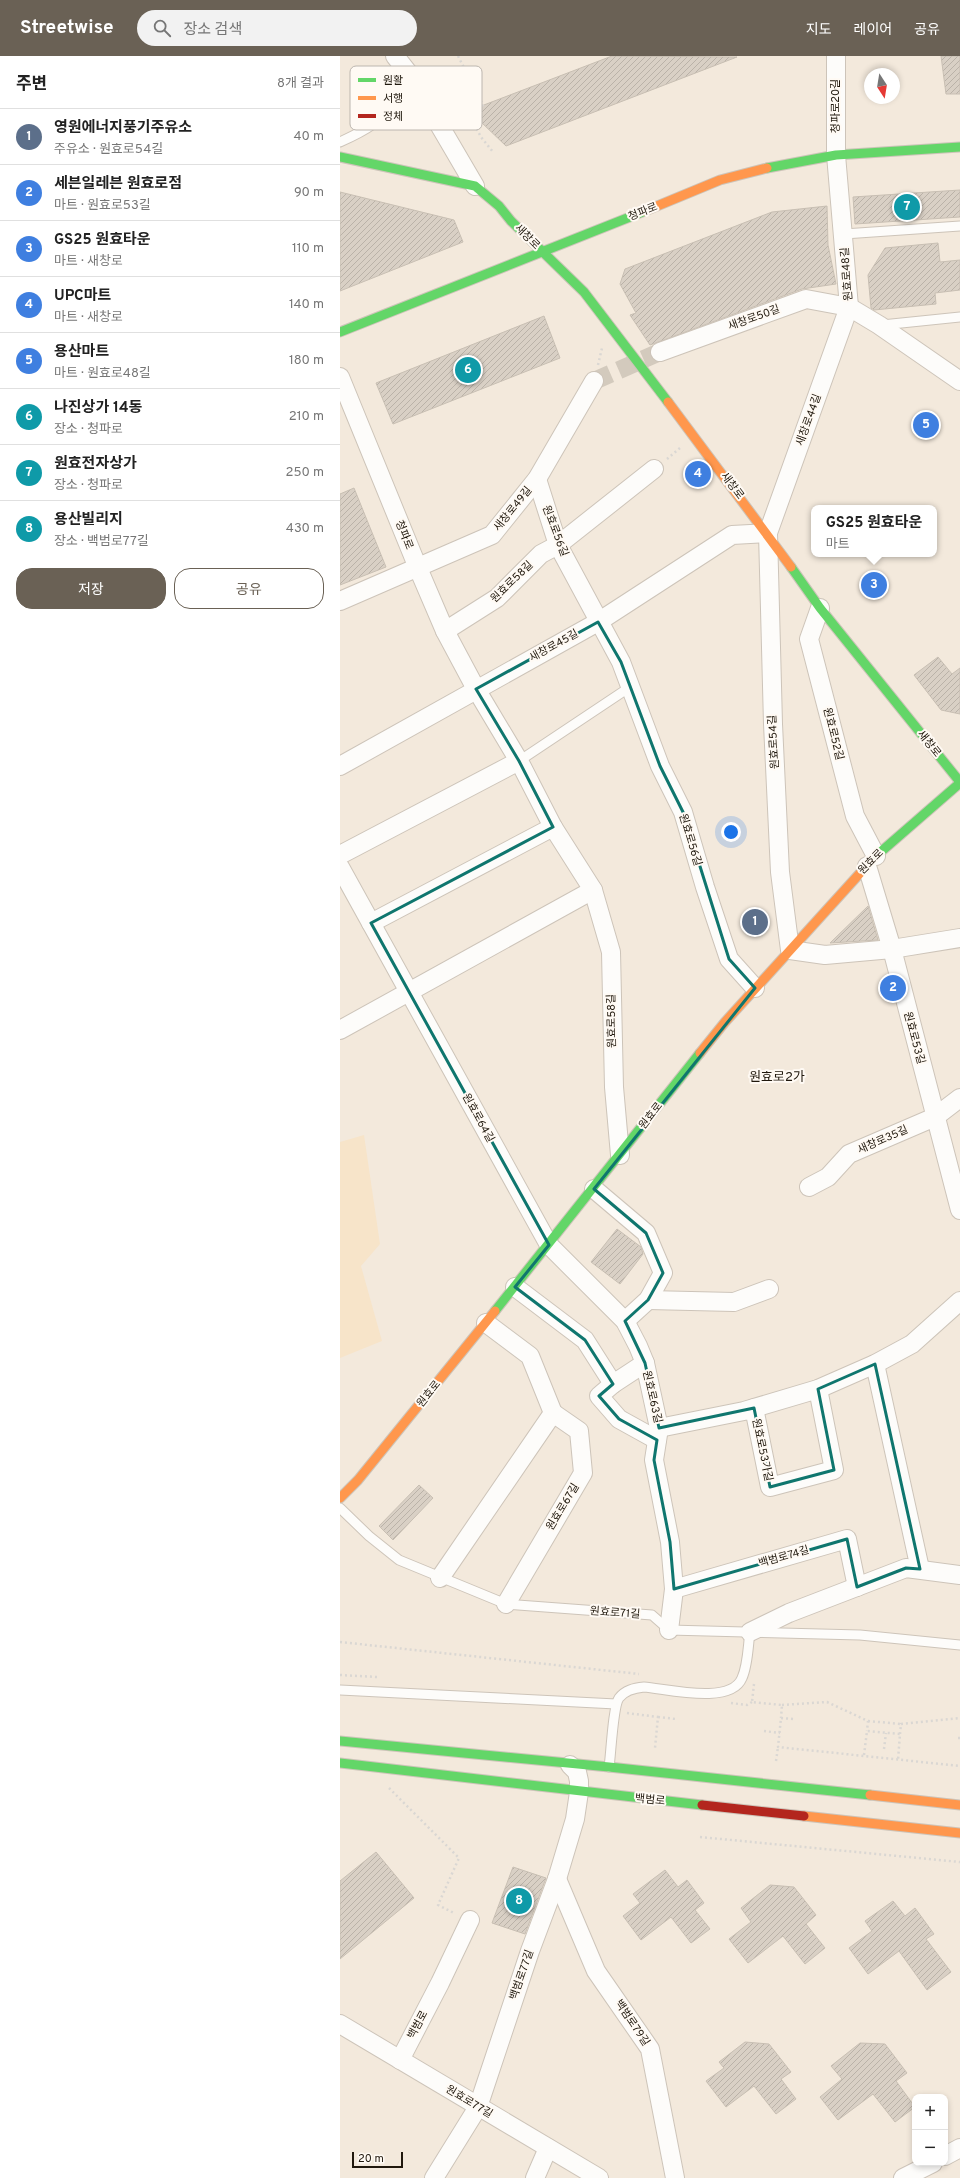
<!DOCTYPE html>
<html lang="ko">
<head>
<meta charset="utf-8">
<style>
	body { margin:0; font-family:Overpass,"Noto Sans KR",sans-serif; background:#f2f2f2; color:#222 }
	.controls { position:absolute; right:12px; bottom:12px; display:grid; overflow:hidden; border-radius:8px; box-shadow:0 2px 6px #0003 }
	.controls button { width:36px; height:36px; display:grid; place-items:center; padding:0; border:0; border-bottom:1px solid #e0e0e0; background:#fff; color:#222; font:20px sans-serif }
	.compass { position:absolute; left:524px; top:12px; width:36px; height:36px; border-radius:50%; background:#fff; box-shadow:0 2px 6px #0003; rotate:168deg }
	.scale { position:absolute; left:12px; bottom:10px; width:51px; box-sizing:border-box; padding-left:4px; border:2px solid #20180d; border-top:0; font-size:11px; line-height:14px; white-space:nowrap; color:#20180d; -webkit-text-stroke:3px #fffaf4; paint-order:stroke }
	.you { position:absolute; left:391px; top:776px; width:14px; height:14px; margin:-10px; border:3px solid #fff; border-radius:50%; background:#1a73e8; box-shadow:0 0 0 6px #1a73e833 }
	.badge { display:grid; place-items:center; width:26px; height:26px; border-radius:50%; background:#6a6155; color:#fff; font-size:13px; font-weight:700 }
	.pin { position:absolute; translate:-50% -50%; border:2px solid #fff; box-shadow:0 1px 4px #0006 }
	.popup { position:absolute; left:471px; top:449px; width:126px; height:52px; box-sizing:border-box; display:grid; place-content:center; border-radius:8px; background:#fff; filter:drop-shadow(0 1px 3px #0005); font-size:13px; white-space:nowrap; color:#767676 }
	.popup b { font-size:15px; color:#222 }
	.popup::after { content:''; position:absolute; left:50%; top:100%; margin-left:-8px; border:8px solid transparent; border-top-color:#fff }
	.list { margin:0; padding:0; list-style:none }
	h2 { display:flex; justify-content:space-between; align-items:center; height:52px; margin:0; padding:0 16px; font-size:17px }
	h2 small { font-size:13px; font-weight:400; color:#767676 }
	.list li { display:grid; grid-template-columns:26px 1fr auto; gap:12px; align-items:center; box-sizing:border-box; height:56px; padding:0 16px; border-top:1px solid #e0e0e0 }
	.list b { display:block; font-size:15px; white-space:nowrap }
	.list p { margin:0; font-size:13px; white-space:nowrap; color:#767676 }
	.list em { font-size:13px; font-style:normal; color:#767676 }
	.actions { display:flex; gap:8px; padding:12px 16px }
	.actions a { flex:1; padding:9px 0; border:1px solid #6a6155; border-radius:16px; text-align:center; font-size:14px; color:#6a6155 }
	.actions .main { background:#6a6155; color:#fff }
	.icon { flex:none; width:22px; height:22px; fill:none; stroke:currentColor; stroke-width:2; stroke-linecap:round; stroke-linejoin:round }
	.map { position:relative; flex:none; width:620px; height:2122px; overflow:hidden }
	header { display:flex; align-items:center; gap:24px; box-sizing:border-box; height:56px; padding:0 20px; background:#6a6155; color:#fff }
	header strong { font-size:19px }
	nav { display:flex; gap:22px; margin-inline-start:auto; font-size:14px }
	.search { width:280px; height:36px; background:#f2f2f2; display:flex; align-items:center; gap:10px; box-sizing:border-box; padding:0 14px; border-radius:22px; color:#767676; font-size:15px }
	main { display:flex }
	aside { flex:1; background:#fff }
	.map>svg:first-child { display:block }
</style>
</head>
<body>
<header>
<strong>Streetwise</strong>
<div class="search"><svg class="icon" aria-label="search" viewBox="0 0 24 24"><circle cx="10" cy="10" r="6"/><path d="M15 15l6 6"/></svg>장소 검색</div>
<nav><a>지도</a><a>레이어</a><a>공유</a></nav>
</header>
<main>
<aside>
<h2>주변<small>8개 결과</small></h2>
<ul class="list">
<li><span class="badge" style="background:#5c6f8a">1</span><div><b>영원에너지풍기주유소</b><p>주유소 · 원효로54길</p></div><em>40 m</em></li>
<li><span class="badge" style="background:#3f7fe0">2</span><div><b>세븐일레븐 원효로점</b><p>마트 · 원효로53길</p></div><em>90 m</em></li>
<li><span class="badge" style="background:#3f7fe0">3</span><div><b>GS25 원효타운</b><p>마트 · 새창로</p></div><em>110 m</em></li>
<li><span class="badge" style="background:#3f7fe0">4</span><div><b>UPC마트</b><p>마트 · 새창로</p></div><em>140 m</em></li>
<li><span class="badge" style="background:#3f7fe0">5</span><div><b>용산마트</b><p>마트 · 원효로48길</p></div><em>180 m</em></li>
<li><span class="badge" style="background:#0f9aa8">6</span><div><b>나진상가 14동</b><p>장소 · 청파로</p></div><em>210 m</em></li>
<li><span class="badge" style="background:#0f9aa8">7</span><div><b>원효전자상가</b><p>장소 · 청파로</p></div><em>250 m</em></li>
<li><span class="badge" style="background:#0f9aa8">8</span><div><b>용산빌리지</b><p>장소 · 백범로77길</p></div><em>430 m</em></li>
</ul>
<div class="actions"><a class="main">저장</a><a>공유</a></div>
</aside>
<div class="map">
<svg width="620" height="2122" viewBox="0 0 620 2122">
	<defs>
		<pattern id="building-hatch" width="6" height="6" patternUnits="userSpaceOnUse"><rect width="6" height="6" fill="#d9d0c5"/><path d="M-1 1l2-2M0 6l6-6M5 7l2-2" fill="none" stroke="#bab2a8"/></pattern>
	</defs>
	<rect width="100%" height="100%" fill="#f3e9dc"/>
	<polygon fill="#f7e4c9" points="24,1079 40,1188 21,1210 42,1285 0,1302 0,1086"/>
	<g fill="url(#building-hatch)" stroke="#c8bfb3">
		<polygon points="272,0 397,1 166,90 140,65 136,52"/>
		<polygon points="601,0 620,0 620,38 606,38"/>
		<polygon points="620,134 620,161 515,168 513,141"/>
		<polygon points="0,136 114,164 123,186 0,235"/>
		<polygon points="487,150 488,189 496,228 462,233 310,289 290,259 296,257 280,228 285,213 432,156"/>
		<polygon points="598,187 600,206 620,204 620,234 595,237 596,248 534,254 531,252 528,219 545,192"/>
		<polygon points="204,260 220,302 53,368 36,327"/>
		<polygon points="14,432 46,511 0,529 0,438"/>
		<polygon points="598,601 612,618 620,612 620,658 601,654 574,619"/>
		<polygon points="528,850 538,884 490,887"/>
		<polygon points="277,1173 301,1191 303,1198 280,1228 251,1206"/>
		<polygon points="79,1429 93,1442 53,1484 39,1470"/>
		<polygon points="36,1796 74,1842 0,1903 0,1825"/>
		<polygon points="173,1811 206,1822 185,1878 152,1867"/>
		<polygon points="325,1814 338,1831 347,1824 364,1847 355,1854 370,1873 351,1887 331,1861 301,1884 283,1860 300,1847 293,1838"/>
		<polygon points="430,1829 454,1831 476,1859 466,1868 485,1892 465,1908 443,1880 408,1907 389,1883 411,1866 401,1852"/>
		<polygon points="553,1845 565,1860 575,1852 594,1878 586,1883 611,1916 587,1934 559,1895 528,1918 509,1892 532,1875 525,1865"/>
		<polygon points="405,1986 429,1988 451,2016 441,2023 456,2043 436,2058 414,2030 386,2051 366,2025 384,2012 379,2006"/>
		<polygon points="520,1987 545,1988 567,2017 556,2025 575,2051 555,2066 533,2038 498,2064 480,2041 502,2023 491,2010"/>
	</g>
	<g fill="none" stroke-linecap="round" stroke-linejoin="round">
		<polyline stroke="#d3cabd" stroke-width="18" stroke-dasharray="18 9" stroke-linecap="butt" points="254,325 320,296"/>
		<g stroke="#cdc4b9" stroke-width="11">
			<g id="lane">
				<path d="M0,86C22,76 47,64 56,40C59,31 59,18 60,9"/>
				<polyline points="504,178 620,170"/>
				<polyline points="542,269 620,261"/>
				<polyline points="179,705 290,631"/>
				<polyline points="0,1452 29,1480 59,1504 166,1548 312,1559 329,1574 520,1579 620,1589"/>
				<polyline points="0,1634 276,1648"/>
				<path d="M269,1711C271,1698 273,1650 279,1642C285,1634 294,1632 304,1631C328,1633 391,1649 402,1622C408,1609 408,1590 410,1576"/>
			</g>
		</g>
		<g stroke="#cdc4b9" stroke-width="20">
			<g id="street">
				<polyline points="55,0 70,19 135,130"/>
				<polyline points="496,0 496,99 509,251 428,477 433,668 440,816 450,894 485,899 552,893 620,882"/>
				<polyline points="320,296 466,243 509,251 539,269 620,325"/>
				<polyline points="0,321 78,512 105,575 136,633 179,705 213,771 253,834 271,896 274,1031 280,1099"/>
				<polyline points="197,423 218,489 281,606 320,710 343,756 365,831 389,903 415,932"/>
				<polyline points="0,545 152,479 197,423 254,325"/>
				<polyline points="480,552 469,583 515,760 536,800"/>
				<polyline points="105,575 157,542 201,498 218,489 314,413"/>
				<polyline points="0,710 258,566 392,479 428,477"/>
				<polyline points="0,799 179,705"/>
				<polyline points="527,810 552,893 620,1154"/>
				<polyline points="0,811 209,1189 285,1265 298,1290 305,1307 319,1372 314,1404 330,1486 334,1533 329,1574"/>
				<polyline points="31,867 213,771"/>
				<polyline points="0,974 253,834"/>
				<polyline points="469,1131 488,1121 509,1098 595,1061 620,1042"/>
				<polyline points="254,1133 306,1177 323,1217 308,1244 285,1265"/>
				<polyline points="175,1231 245,1284 273,1328"/>
				<polyline points="308,1244 394,1246 429,1233"/>
				<polyline points="146,1267 190,1300 213,1357"/>
				<polyline points="305,1307 273,1328 259,1340 279,1363 317,1384"/>
				<polyline points="535,1308 580,1513"/>
				<polyline points="414,1352 430,1431 494,1414 478,1333"/>
				<polyline points="319,1372 404,1355 478,1333 535,1308 572,1288 620,1245"/>
				<polyline points="100,1522 213,1357 239,1375 243,1417 166,1548"/>
				<polyline points="334,1533 507,1483 517,1531"/>
				<polyline points="410,1576 449,1557 566,1512 620,1519"/>
				<polyline points="217,1823 256,1915 310,1993 335,2122"/>
				<polyline points="0,1968 259,2122"/>
				<polyline points="60,2004 100,1927 130,1864"/>
				<polyline points="605,2100 620,2092"/>
				<polyline points="94,2122 138,2051 190,1895 217,1823 235,1763 239,1736 239,1725 237,1716 230,1709"/>
				<polyline points="195,2122 208,2092"/>
				<polyline points="563,2122 593,2107"/>
			</g>
		</g>
		<g stroke="#cdc4b9" stroke-width="11">
			<g id="fast">
				<polyline points="0,101 135,130 159,150 171,165 244,236 328,346"/>
				<polyline points="427,112 496,99 620,91"/>
				<polyline points="0,276 305,155"/>
				<polyline points="451,511 480,552 620,726"/>
				<polyline points="522,815 536,800 620,727"/>
				<polyline points="155,1255 360,997"/>
				<polyline points="0,1685 269,1711 530,1739"/>
				<polyline points="0,1707 362,1749"/>
			</g>
		</g>
		<g stroke="#cdc4b9" stroke-width="11">
			<g id="slow">
				<polyline points="305,155 380,124 427,112"/>
				<polyline points="328,346 451,511"/>
				<polyline points="360,997 385,966 522,815"/>
				<polyline points="0,1442 18,1424 155,1255"/>
				<polyline points="530,1739 620,1749"/>
				<polyline points="464,1760 620,1777"/>
			</g>
		</g>
		<g stroke="#cdc4b9" stroke-width="11">
			<polyline id="jam" points="362,1749 464,1760"/>
		</g>
		<g stroke="#dad7d3" stroke-width="2.5" stroke-dasharray="2 3" stroke-linecap="butt">
			<polyline points="118,0 143,49 128,57 141,81 153,96"/>
			<polyline points="258,309 262,292"/>
			<polyline points="327,403 340,392"/>
			<polyline points="0,1586 299,1618"/>
			<polyline points="0,1619 37,1621"/>
			<polyline points="414,1628 412,1646 442,1649 441,1662"/>
			<polyline points="391,1647 407,1649 412,1646"/>
			<polyline points="442,1649 487,1646 528,1665 527,1675"/>
			<polyline points="287,1657 318,1661 315,1692"/>
			<polyline points="318,1661 336,1663"/>
			<polyline points="453,1663 441,1662 438,1691 620,1710"/>
			<polyline points="528,1665 561,1668"/>
			<polyline points="424,1675 440,1677"/>
			<polyline points="560,1678 561,1668 620,1662"/>
			<polyline points="618,1682 620,1682"/>
			<polyline points="544,1693 546,1677"/>
			<polyline points="524,1699 527,1675 560,1678 558,1704"/>
			<polyline points="436,1705 438,1691"/>
			<polyline points="49,1732 119,1802 98,1849 114,1857"/>
			<polyline points="360,1781 620,1806"/>
		</g>
		<use href="#lane" stroke="#fdfcfa" stroke-width="9"/>
		<use href="#street" stroke="#fdfcfa" stroke-width="18"/>
		<use href="#fast" stroke="#63d668" stroke-width="9"/>
		<use href="#slow" stroke="#ff974d" stroke-width="9"/>
		<use href="#jam" stroke="#b3261e" stroke-width="9"/>
	</g>
	<path fill="none" stroke="#0f766e" stroke-width="3" stroke-linejoin="round" d="M258,566L281,606L320,710L343,756L389,903L415,932L254,1133L306,1177L323,1217L308,1244L285,1265L305,1307L319,1372L414,1352L430,1431L494,1414L478,1333L535,1308L580,1513L566,1512L517,1531L507,1483L334,1533L330,1486L314,1404L317,1384L279,1363L259,1340L273,1328L245,1284L175,1231L209,1189L31,867L213,771L179,705L136,633Z"/>
	<g text-anchor="middle" dominant-baseline="central" stroke-width="4" stroke-linejoin="round" paint-order="stroke">
		<g font-size="11" fill="#20180d" stroke="#fffaf4">
			<text transform="translate(496 50) rotate(-90)">청파로20길</text>
			<text transform="translate(303 156) rotate(-22)">청파로</text>
			<text transform="translate(187 181) rotate(45)">새창로</text>
			<text transform="translate(507 218) rotate(-94)">원효로48길</text>
			<text transform="translate(414 262) rotate(-20)">새창로50길</text>
			<text transform="translate(469 364) rotate(-70)">새창로44길</text>
			<text transform="translate(392 430) rotate(53)">새창로</text>
			<text transform="translate(173 453) rotate(-51)">새창로49길</text>
			<text transform="translate(215 475) rotate(69)">원효로56길</text>
			<text transform="translate(64 479) rotate(68)">청파로</text>
			<text transform="translate(172 526) rotate(-44)">원효로58길</text>
			<text transform="translate(214 590) rotate(-29)">새창로45길</text>
			<text transform="translate(493 678) rotate(76)">원효로52길</text>
			<text transform="translate(434 686) rotate(-93)">원효로54길</text>
			<text transform="translate(589 688) rotate(51)">새창로</text>
			<text transform="translate(350 784) rotate(73)">원효로56길</text>
			<text transform="translate(531 806) rotate(-45)">원효로</text>
			<text transform="translate(272 965) rotate(-91)">원효로58길</text>
			<text transform="translate(574 982) rotate(75)">원효로53길</text>
			<text transform="translate(311 1060) rotate(-52)">원효로</text>
			<text transform="translate(138 1062) rotate(61)">원효로64길</text>
			<text transform="translate(543 1084) rotate(-24)">새창로35길</text>
			<text transform="translate(89 1338) rotate(-51)">원효로</text>
			<text transform="translate(312 1341) rotate(77)">원효로63길</text>
			<text transform="translate(422 1394) rotate(78)">원효로53가길</text>
			<text transform="translate(223 1451) rotate(-59)">원효로67길</text>
			<text transform="translate(444 1501) rotate(-16)">백범로74길</text>
			<text transform="translate(275 1557) rotate(4)">원효로71길</text>
			<text transform="translate(310 1744) rotate(6)">백범로</text>
			<text transform="translate(182 1919) rotate(-71)">백범로77길</text>
			<text transform="translate(292 1967) rotate(56)">백범로79길</text>
			<text transform="translate(78 1969) rotate(-62)">백범로</text>
			<text transform="translate(129 2046) rotate(31)">원효로77길</text>
		</g>
		<g font-size="13" fill="#20180d" stroke="#fffaf4">
			<text x="437" y="1022">원효로2가</text>
		</g>
	</g>
	<rect x="10" y="10" width="132" height="64" rx="6" fill="#fffaf4" stroke="#bcb6af" stroke-width="1"/>
	<rect x="18" y="22" width="18" height="4" fill="#63d668"/>
	<rect x="18" y="40" width="18" height="4" fill="#ff974d"/>
	<rect x="18" y="58" width="18" height="4" fill="#b3261e"/>
	<g font-size="11" fill="#20180d">
		<text x="43" y="28">원활</text>
		<text x="43" y="46">서행</text>
		<text x="43" y="64">정체</text>
	</g>
</svg>
<div class="controls">
<button>+</button>
<button>−</button>
</div>
<svg class="compass" viewBox="-18 -18 36 36"><path d="M0-13l5 13h-10z" fill="#e53935"/><path d="M0 13l5-13h-10z" fill="#767676"/></svg>
<div class="scale">20 m</div>
<div class="you"></div>
<div class="pin badge" style="left:415px;top:866px;background:#5c6f8a">1</div>
<div class="pin badge" style="left:553px;top:932px;background:#3f7fe0">2</div>
<div class="pin badge" style="left:534px;top:529px;background:#3f7fe0">3</div>
<div class="popup"><b>GS25 원효타운</b>마트</div>
<div class="pin badge" style="left:358px;top:418px;background:#3f7fe0">4</div>
<div class="pin badge" style="left:586px;top:369px;background:#3f7fe0">5</div>
<div class="pin badge" style="left:128px;top:314px;background:#0f9aa8">6</div>
<div class="pin badge" style="left:567px;top:151px;background:#0f9aa8">7</div>
<div class="pin badge" style="left:179px;top:1845px;background:#0f9aa8">8</div>
</div>
</main>
</body>
</html>
